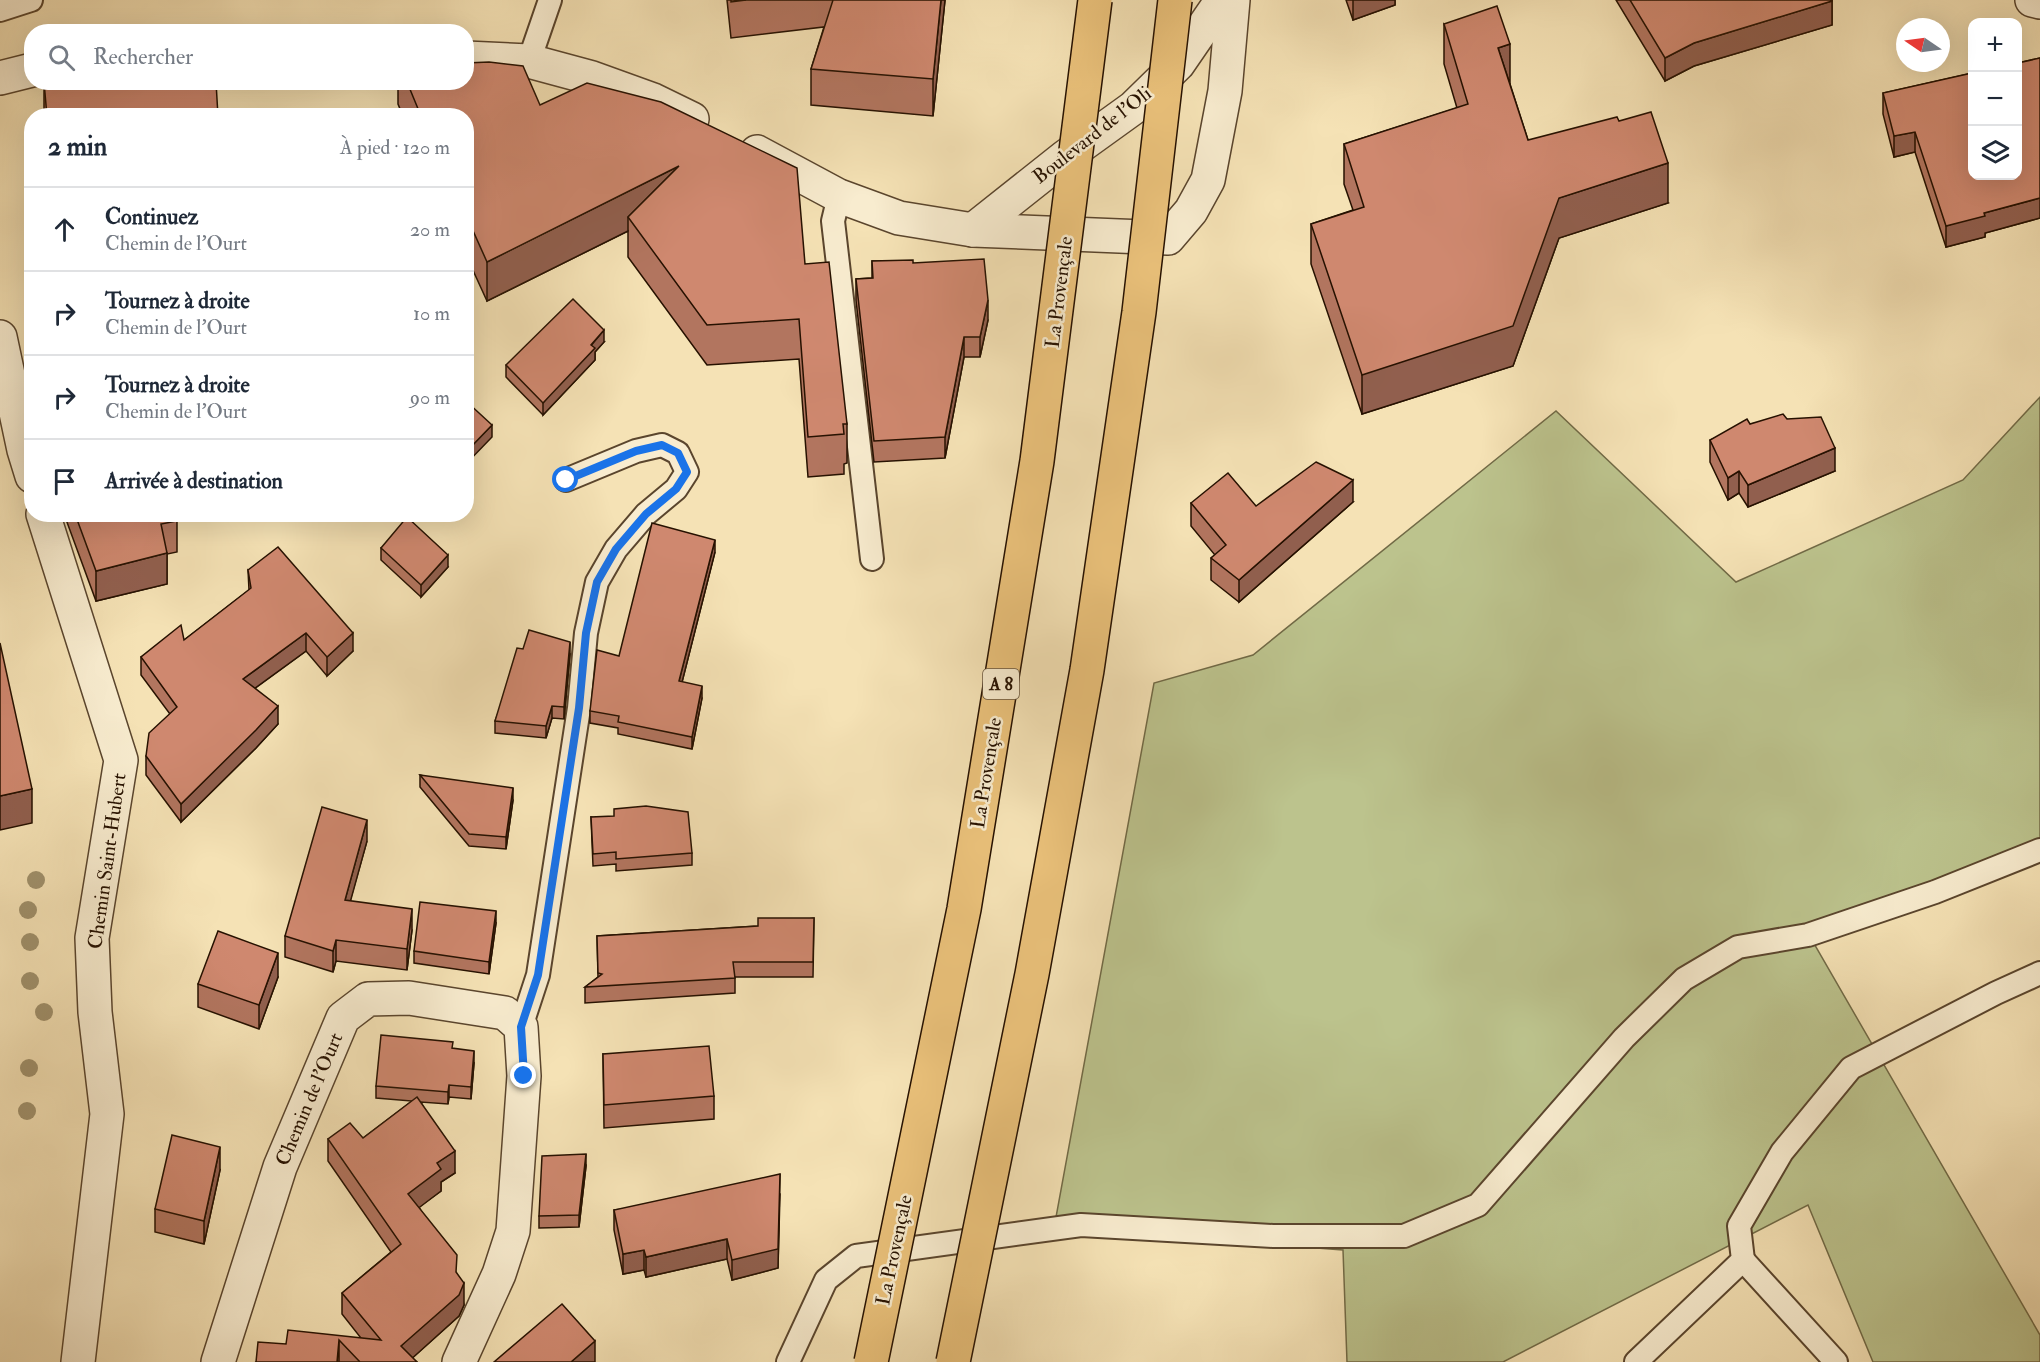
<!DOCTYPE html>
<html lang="fr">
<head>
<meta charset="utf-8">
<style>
	body { margin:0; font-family:"IM FELL Double Pica",serif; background:#f6f6f7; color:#1f2937 }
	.controls { position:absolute; right:18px; top:18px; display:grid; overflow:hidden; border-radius:12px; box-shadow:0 6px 24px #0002 }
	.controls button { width:54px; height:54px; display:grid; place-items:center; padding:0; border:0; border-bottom:2px solid #e0e1e3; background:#fff; color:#1f2937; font:30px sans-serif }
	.compass { position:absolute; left:1896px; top:18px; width:54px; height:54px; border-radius:50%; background:#fff; box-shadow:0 6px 24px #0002; rotate:283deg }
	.stop { position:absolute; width:18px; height:18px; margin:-14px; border:4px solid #1a73e8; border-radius:50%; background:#fff }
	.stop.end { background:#1a73e8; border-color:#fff; box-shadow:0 2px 6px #0008 }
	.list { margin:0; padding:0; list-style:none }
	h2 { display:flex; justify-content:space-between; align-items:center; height:78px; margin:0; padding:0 24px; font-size:26px }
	h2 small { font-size:20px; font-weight:400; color:#747a83 }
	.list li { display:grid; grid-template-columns:39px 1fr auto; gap:18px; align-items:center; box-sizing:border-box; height:84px; padding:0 24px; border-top:2px solid #e0e1e3 }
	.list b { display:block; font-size:22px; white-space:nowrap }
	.list p { margin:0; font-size:20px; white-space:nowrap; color:#747a83 }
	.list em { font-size:20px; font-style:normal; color:#747a83 }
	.icon { flex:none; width:33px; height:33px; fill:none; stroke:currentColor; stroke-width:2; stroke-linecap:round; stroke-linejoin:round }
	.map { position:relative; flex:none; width:2040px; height:1362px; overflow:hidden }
	.search { position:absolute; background:#fff; box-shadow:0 6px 24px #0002; left:24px; top:24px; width:450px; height:66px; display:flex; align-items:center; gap:15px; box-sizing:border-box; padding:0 21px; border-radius:24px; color:#747a83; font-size:22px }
	.panel { position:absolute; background:#fff; box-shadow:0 6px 24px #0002; left:24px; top:108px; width:450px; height:414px; border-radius:24px }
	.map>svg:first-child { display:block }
</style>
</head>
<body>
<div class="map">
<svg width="2040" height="1362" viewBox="0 0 2040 1362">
	<rect width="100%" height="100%" fill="#f5e2b5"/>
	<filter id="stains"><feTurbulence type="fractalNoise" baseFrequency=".00333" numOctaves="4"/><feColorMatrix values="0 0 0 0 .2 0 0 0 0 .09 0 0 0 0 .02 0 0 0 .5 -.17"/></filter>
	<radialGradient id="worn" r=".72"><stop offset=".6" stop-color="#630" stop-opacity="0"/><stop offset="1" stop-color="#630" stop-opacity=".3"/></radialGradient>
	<polygon fill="#bcc38d" stroke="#716a46" stroke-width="1.5" points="2040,397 2040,850 1809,935 2040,1335 2040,1362 1873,1362 1808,1205 1503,1362 1347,1362 1343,1250 1054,1228 1154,683 1253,655 1556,411 1736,582 1963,480"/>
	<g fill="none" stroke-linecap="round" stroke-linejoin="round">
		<g stroke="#5a452d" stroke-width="26">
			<g id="lane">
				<polyline points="0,10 31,0"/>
				<polyline points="529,61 550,0"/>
				<polyline points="839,196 833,221 872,559"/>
				<polyline points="521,1027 538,975 579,708 586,633 597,582 616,549 646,514 676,489 687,472 678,453 662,445 636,451 566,480"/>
				<polyline points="1743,1260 1836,1362"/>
				<polyline points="788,1362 826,1280 856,1256 1081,1225 1273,1236 1404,1236 1478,1205 1624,1038 1684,979 1738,947 1808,935 1935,892 2040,850"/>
				<polyline points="1636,1362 1743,1260 1739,1226 1782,1152 1851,1068 1996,993 2040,973"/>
			</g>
		</g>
		<g stroke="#5a452d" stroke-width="36">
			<g id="street">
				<polyline points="2032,0 2040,2"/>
				<polyline points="466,58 529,61 592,78 653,100 692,119"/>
				<polyline points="0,78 32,70"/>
				<polyline points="757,152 839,196 899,218 973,230 1168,238 1191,211 1208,180 1225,91 1233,0"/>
				<polyline points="973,230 1065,157 1133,108 1178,64 1222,0"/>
				<polyline points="0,337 24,450 32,476"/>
				<polyline points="43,514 121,760 92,938 95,1012 107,1114 78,1362"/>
				<polyline points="218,1362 280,1167 343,1018 368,999 409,998 505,1013 521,1027 524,1076 513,1231 499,1274 459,1362"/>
			</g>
		</g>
		<use href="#lane" stroke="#f8eccf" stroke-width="22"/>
		<use href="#street" stroke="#f8eccf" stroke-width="33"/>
		<g stroke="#261100" stroke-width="36" stroke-linecap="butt">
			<g id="highway-bridge">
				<polyline points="871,1362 964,909 1037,461 1095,0"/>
				<polyline points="953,1362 1032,974 1087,670 1139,312 1175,0"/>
			</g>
		</g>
		<use href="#highway-bridge" stroke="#eac17a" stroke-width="33"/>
	</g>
	<g fill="#a0916c">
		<circle cx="36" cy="880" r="9"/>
		<circle cx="28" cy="910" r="9"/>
		<circle cx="30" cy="942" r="9"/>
		<circle cx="30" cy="981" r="9"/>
		<circle cx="44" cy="1012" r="9"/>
		<circle cx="29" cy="1068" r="9"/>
		<circle cx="27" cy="1111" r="9"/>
	</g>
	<g fill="#b2755f" stroke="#261100" stroke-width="1.5">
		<polygon points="727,0 945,0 933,116 811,105 811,69 824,27 731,38"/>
		<polygon points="1346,0 1395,0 1395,5 1353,20"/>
		<polygon points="1616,0 1832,0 1832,25 1694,66 1665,81"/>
		<polygon points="1444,24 1510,84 1528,140 1668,203 1559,238 1513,366 1362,414 1311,264 1311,224 1353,210 1344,184 1344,144 1457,108 1444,64"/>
		<polygon points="2040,58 2040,218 1985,233 1985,237 1946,247 1915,152 1894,157 1883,114 1883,93"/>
		<polygon points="44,82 218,116 44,116"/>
		<polygon points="398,82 466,82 540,105 805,264 847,424 847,463 844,464 844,474 808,477 799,359 707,365 628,257 628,231 487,301 466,255 466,116 403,116 398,104"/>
		<polygon points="872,261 913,263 988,320 980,357 964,357 945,458 874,462 856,300 856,279 872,278"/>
		<polygon points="32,326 32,389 26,358 26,327"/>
		<polygon points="604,342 595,352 595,360 543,415 506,377 506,365"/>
		<polygon points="1787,419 1835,471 1748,507 1739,493 1728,500 1710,462 1710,440 1750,424"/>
		<polygon points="1353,502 1239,602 1211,580 1211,558 1215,555 1191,526 1191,503 1256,506"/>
		<polygon points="64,514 175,514 177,521 177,552 167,554 167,584 96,601"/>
		<polygon points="381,548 448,567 421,597 381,560"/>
		<polygon points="715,552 682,682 702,698 692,749 618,734 618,728 590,723 590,711 619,656"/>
		<polygon points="248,570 353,651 327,676 306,651 255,688 278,724 256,748 181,822 146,775 146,756 170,714 141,675 141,657 184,640 249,590"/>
		<polygon points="523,649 570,654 564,719 552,718 546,738 495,733 495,721"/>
		<polygon points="420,775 513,800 506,849 469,846 420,787"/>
		<polygon points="591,817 692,853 692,865 616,871 616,864 593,866"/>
		<polygon points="367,841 350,901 412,930 407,970 336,961 333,972 285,957 285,936"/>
		<polygon points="814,918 813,977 735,977 735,993 585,1003 585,987 598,977 597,936 758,926"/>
		<polygon points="496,923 489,974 414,963 414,951"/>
		<polygon points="278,977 259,1029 198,1007 198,984"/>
		<polygon points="603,1054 714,1096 714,1119 604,1128"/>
		<polygon points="474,1063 471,1099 449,1097 448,1104 421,1102 455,1173 441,1182 441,1191 419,1207 457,1274 464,1305 459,1316 412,1358 417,1362 256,1362 286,1344 361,1338 342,1314 342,1293 391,1252 328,1161 328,1139 363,1138 412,1101 376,1098 376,1086"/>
		<polygon points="586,1166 579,1227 539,1228 539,1216"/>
		<polygon points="220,1170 204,1244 155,1232 155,1209"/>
		<polygon points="780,1194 778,1268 732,1280 727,1259 646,1277 644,1270 623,1274 614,1230 614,1210"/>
	</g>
	<g fill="#915f4e" stroke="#261100" stroke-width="1.5">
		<polygon points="941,0 945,0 933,116 933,79"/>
		<polygon points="1353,0 1395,0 1395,5 1353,20"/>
		<polygon points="1832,1 1832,25 1694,66 1665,81 1665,58 1694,43"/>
		<polygon points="1510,44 1510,84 1498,48"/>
		<polygon points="1915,132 1915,152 1894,157 1894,136"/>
		<polygon points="1668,163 1668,203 1559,238 1513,366 1362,414 1362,375 1559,198"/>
		<polygon points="679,166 628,217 628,231 487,301 487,262"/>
		<polygon points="2040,198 2040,218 1985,233 1985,237 1946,247 1946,226 1984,213"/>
		<polygon points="988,300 988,320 980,357 980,337"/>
		<polygon points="604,330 604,342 595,352 595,360 543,415 543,403"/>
		<polygon points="964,337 964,357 945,458 945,437"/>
		<polygon points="492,425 492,437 466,464 466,452"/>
		<polygon points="1835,448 1835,471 1748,507 1748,485"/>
		<polygon points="1739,471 1739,493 1728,500 1728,478"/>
		<polygon points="1353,480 1353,502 1239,602 1239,580"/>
		<polygon points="715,540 715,552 679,694 679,681"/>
		<polygon points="167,553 167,584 96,601 96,571"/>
		<polygon points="448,555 448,567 421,597 421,585"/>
		<polygon points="306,633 306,651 243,697 243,679"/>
		<polygon points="353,633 353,651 327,676 327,657"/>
		<polygon points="570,642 570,654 564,719 564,707"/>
		<polygon points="702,686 702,698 692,749 692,737"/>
		<polygon points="278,706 278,724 256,748 181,822 181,804"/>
		<polygon points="552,706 552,718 546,738 546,726"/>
		<polygon points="513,788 513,800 506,849 506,837"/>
		<polygon points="32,789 32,823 0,830 0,796"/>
		<polygon points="367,820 367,841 345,921 345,900"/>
		<polygon points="412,909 412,930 407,970 407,949"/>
		<polygon points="496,911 496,923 489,974 489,962"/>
		<polygon points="336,940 336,961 333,972 333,951"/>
		<polygon points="278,953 278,977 259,1029 259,1005"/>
		<polygon points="474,1051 474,1063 471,1099 471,1087"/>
		<polygon points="449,1085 449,1097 448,1104 448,1092"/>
		<polygon points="220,1147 220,1170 204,1244 204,1221"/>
		<polygon points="455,1151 455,1173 441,1182 441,1191 408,1216 408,1194 437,1163"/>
		<polygon points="586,1154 586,1166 579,1227 579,1215"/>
		<polygon points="780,1174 778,1268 732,1280 732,1260"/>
		<polygon points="727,1239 727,1259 646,1277 646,1257"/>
		<polygon points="644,1250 644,1270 623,1274 623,1254"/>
		<polygon points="464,1283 464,1305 459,1316 408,1362 401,1346"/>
		<polygon points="339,1340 339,1362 337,1362"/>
		<polygon points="595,1341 595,1362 571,1362"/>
	</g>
	<g fill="#cf886f" stroke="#261100" stroke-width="1.5">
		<polygon points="731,0 746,0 731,2"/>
		<polygon points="833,0 941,0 933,79 811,69"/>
		<polygon points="1630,0 1832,0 1832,1 1694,43 1665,58"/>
		<polygon points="1497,6 1510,44 1498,48 1528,140 1617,117 1619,121 1651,112 1668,163 1559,198 1513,326 1362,375 1311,224 1364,207 1344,144 1468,104 1444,24"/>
		<polygon points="2040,58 2040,198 1984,213 1985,216 1946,226 1915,132 1894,136 1883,93 1972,73 1972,176 2018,176 2018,63"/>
		<polygon points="489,62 523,66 540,105 587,83 661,102 797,168 805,264 829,262 847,424 843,424 844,434 808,437 799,319 707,325 628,217 679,166 487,262 466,215 466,116 421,116 407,82 466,82 466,63"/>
		<polygon points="44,82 216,82 218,116 47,116"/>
		<polygon points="984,259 988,300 980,337 964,337 945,437 874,441 856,279 873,278 872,261 913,260 913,263"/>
		<polygon points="573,299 604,330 591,345 595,348 543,403 506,365"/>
		<polygon points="32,326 32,358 26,327"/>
		<polygon points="466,401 492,425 466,452"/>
		<polygon points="1783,414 1787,419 1821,417 1835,448 1748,485 1739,471 1728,478 1710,440 1747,419 1750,424"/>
		<polygon points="1316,462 1353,480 1239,580 1211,558 1226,545 1191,503 1228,473 1256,506"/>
		<polygon points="75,514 175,514 177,521 161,524 167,553 96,571"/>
		<polygon points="407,517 448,555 421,585 381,548"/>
		<polygon points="652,523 715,540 679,681 702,686 692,737 618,722 619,716 590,711 597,650 619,656"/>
		<polygon points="278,547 353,633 327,657 306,633 243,679 278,706 256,730 181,804 146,756 149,733 177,707 141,657 181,625 184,640 251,588 248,570"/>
		<polygon points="529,630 570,642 564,707 552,706 546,726 495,721 517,648 523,649"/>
		<polygon points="0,643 32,789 0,796"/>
		<polygon points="420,775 513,788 506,837 469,834"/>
		<polygon points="646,806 688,812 692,853 616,859 616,852 593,854 591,817 614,816 614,809"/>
		<polygon points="322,807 367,820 345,900 412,909 407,949 336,940 333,951 285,936"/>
		<polygon points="420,902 496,911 489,962 414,951"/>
		<polygon points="758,918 814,918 813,962 733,962 735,978 585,987 602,974 598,973 597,936 758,926"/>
		<polygon points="218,931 278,953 259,1005 198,984"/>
		<polygon points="381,1035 453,1042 452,1048 474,1051 471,1087 449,1085 448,1092 376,1086"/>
		<polygon points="709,1046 714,1096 604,1105 603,1054"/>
		<polygon points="417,1097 455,1151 437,1163 441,1169 408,1194 457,1255 456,1272 464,1283 459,1295 401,1346 417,1362 360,1362 339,1340 337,1362 256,1362 258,1342 286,1344 288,1330 381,1340 342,1293 401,1244 328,1139 350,1123 363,1138"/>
		<polygon points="172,1135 220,1147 204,1221 155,1209"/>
		<polygon points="586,1154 579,1215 539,1216 542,1156"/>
		<polygon points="780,1174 778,1249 732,1260 727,1239 646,1257 644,1250 623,1254 614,1210"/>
		<polygon points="562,1304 595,1341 571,1362 494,1362"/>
	</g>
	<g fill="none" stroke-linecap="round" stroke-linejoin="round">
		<polyline stroke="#1a73e8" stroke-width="8" points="524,1076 521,1027 538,975 579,708 586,633 597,582 616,549 646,514 676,489 687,472 678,453 662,445 636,451 566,480"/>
	</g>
	<g text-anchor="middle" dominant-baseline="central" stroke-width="5" stroke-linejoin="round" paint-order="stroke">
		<rect fill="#f8eccf" stroke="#65533e" stroke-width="1.5" x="983" y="669" width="36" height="30" rx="4.5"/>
		<g font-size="18" font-weight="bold" fill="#261100">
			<text x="1001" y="684">A 8</text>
		</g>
		<g font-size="20" fill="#261100" stroke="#f8eccf">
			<text transform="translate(1092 135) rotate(-38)">Boulevard de l'Oli</text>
			<text transform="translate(1059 292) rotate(-83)">La Provençale</text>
			<text transform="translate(986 773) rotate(-81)">La Provençale</text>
			<text transform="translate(107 861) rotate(-82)">Chemin Saint-Hubert</text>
			<text transform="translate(309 1099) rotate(-67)">Chemin de l'Ourt</text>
			<text transform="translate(894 1250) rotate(-78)">La Provençale</text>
		</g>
	</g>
	<rect width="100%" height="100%" filter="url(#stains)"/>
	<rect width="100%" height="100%" fill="url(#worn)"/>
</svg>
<div class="controls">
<button>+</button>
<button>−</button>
<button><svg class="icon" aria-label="layers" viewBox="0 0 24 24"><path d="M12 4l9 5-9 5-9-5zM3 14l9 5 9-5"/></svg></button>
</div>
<svg class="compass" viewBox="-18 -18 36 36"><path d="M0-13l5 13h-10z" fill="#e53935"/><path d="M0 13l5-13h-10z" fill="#747a83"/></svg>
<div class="stop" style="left:566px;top:480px"></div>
<div class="stop end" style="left:524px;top:1076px"></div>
<div class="search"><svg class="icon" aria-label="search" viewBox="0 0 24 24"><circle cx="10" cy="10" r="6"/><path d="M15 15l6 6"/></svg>Rechercher</div>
<section class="panel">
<h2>2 min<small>À pied · 120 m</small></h2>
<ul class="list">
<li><svg class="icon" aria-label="ahead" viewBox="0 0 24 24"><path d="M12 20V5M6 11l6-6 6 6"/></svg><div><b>Continuez</b><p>Chemin de l'Ourt</p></div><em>20 m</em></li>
<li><svg class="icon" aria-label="right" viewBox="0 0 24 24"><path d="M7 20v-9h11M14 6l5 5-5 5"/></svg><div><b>Tournez à droite</b><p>Chemin de l'Ourt</p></div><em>10 m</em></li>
<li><svg class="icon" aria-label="right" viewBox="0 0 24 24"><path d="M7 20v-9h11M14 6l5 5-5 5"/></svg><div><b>Tournez à droite</b><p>Chemin de l'Ourt</p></div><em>90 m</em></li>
<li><svg class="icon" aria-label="arrive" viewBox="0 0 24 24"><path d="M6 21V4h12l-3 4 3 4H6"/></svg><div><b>Arrivée à destination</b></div></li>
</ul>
</section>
</div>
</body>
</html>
